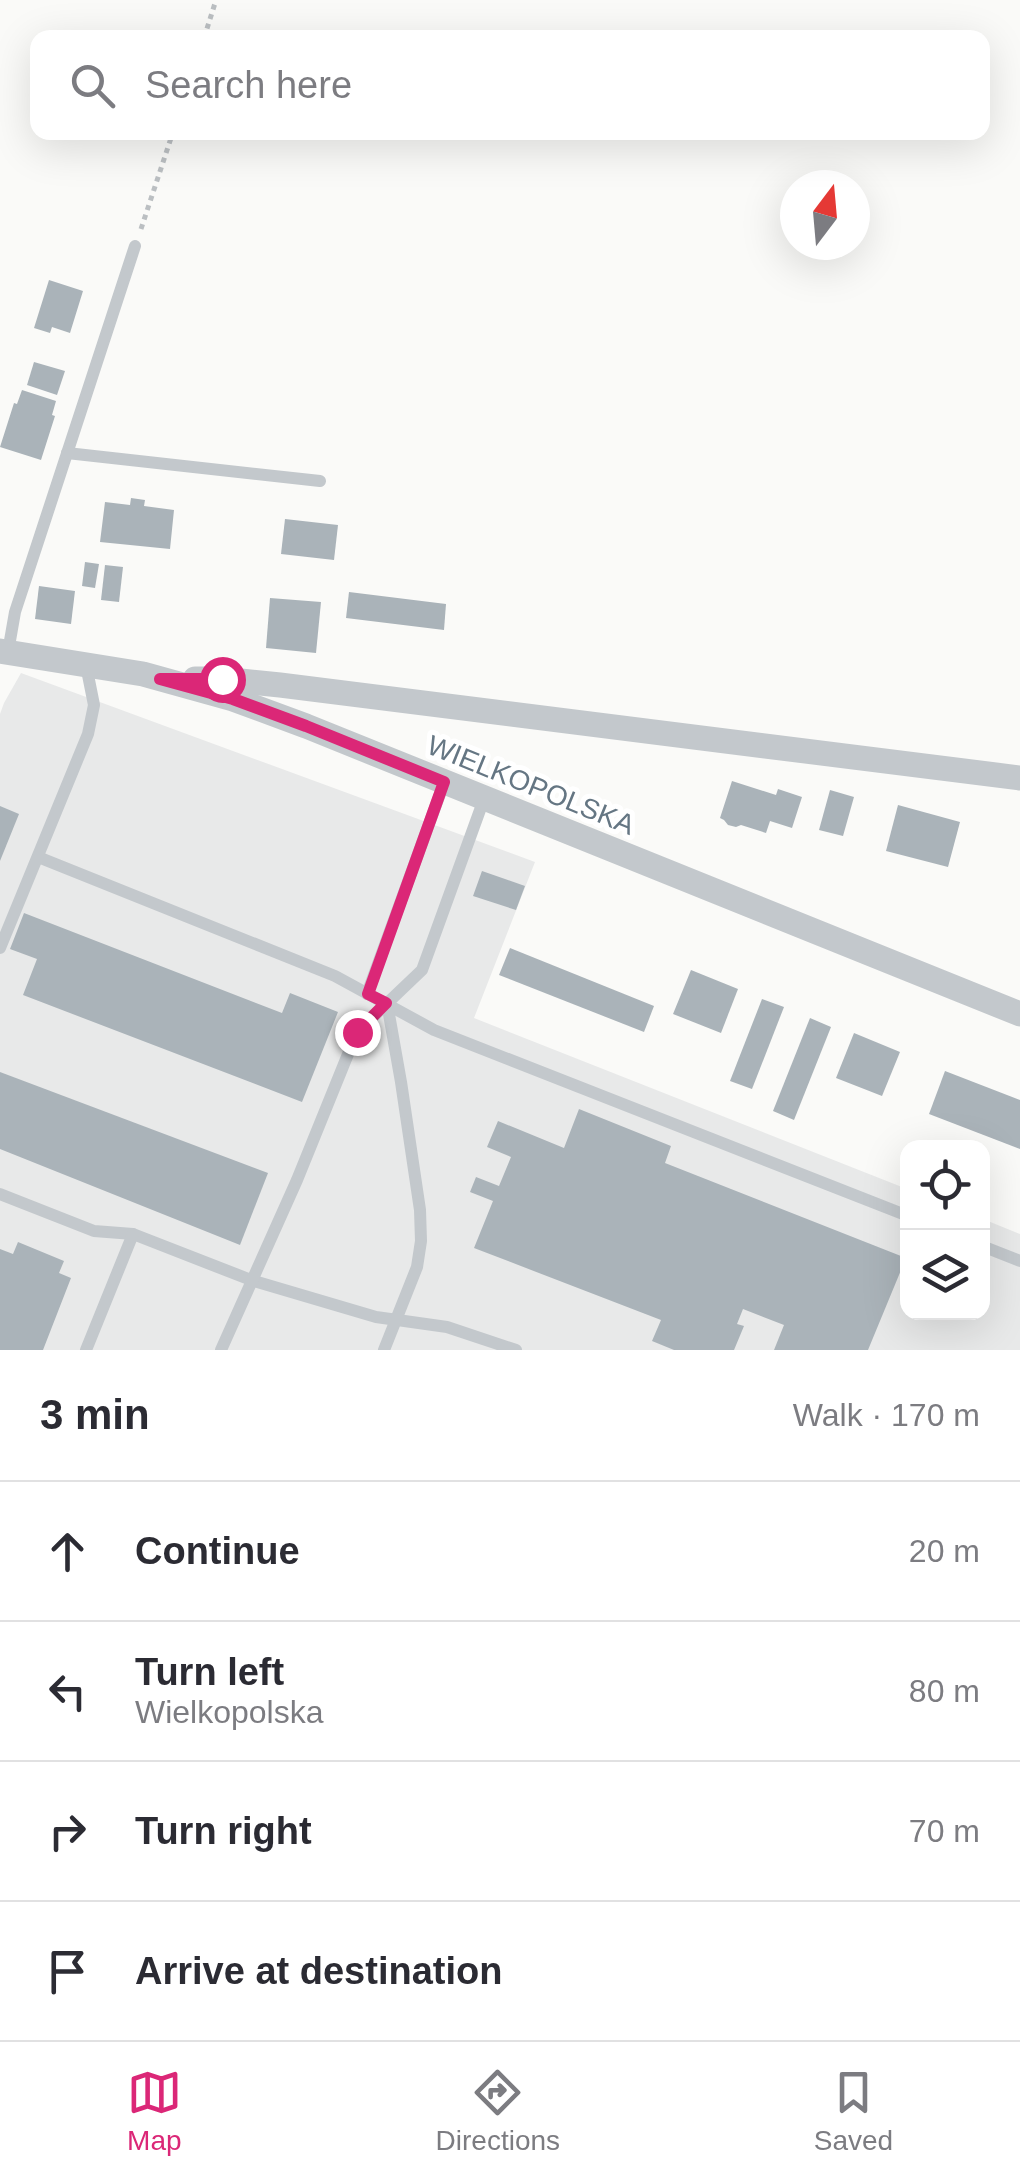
<!DOCTYPE html>
<html lang="en">
<head>
<meta charset="utf-8">
<style>
	body { margin:0; font-family:Arial,sans-serif; background:#f7f7f7; color:#2b2b33 }
	.controls { position:absolute; right:30px; bottom:30px; display:grid; overflow:hidden; border-radius:20px; box-shadow:0 10px 40px #0002 }
	.controls button { width:90px; height:90px; display:grid; place-items:center; padding:0; border:0; border-bottom:2px solid #e1e1e2; background:#fff; color:#2b2b33; font:50px sans-serif }
	.compass { position:absolute; left:780px; top:170px; width:90px; height:90px; border-radius:50%; background:#fff; box-shadow:0 10px 40px #0002; rotate:16deg }
	.stop { position:absolute; width:30px; height:30px; margin:-22px; border:8px solid #db2777; border-radius:50%; background:#fff }
	.stop.end { background:#db2777; border-color:#fff; box-shadow:0 2px 10px #0008 }
	.list { margin:0; padding:0; list-style:none }
	h2 { display:flex; justify-content:space-between; align-items:center; height:130px; margin:0; padding:0 40px; font-size:42px }
	h2 small { font-size:32px; font-weight:400; color:#7c7c81 }
	.list li { display:grid; grid-template-columns:65px 1fr auto; gap:30px; align-items:center; box-sizing:border-box; height:140px; padding:0 40px; border-top:2px solid #e1e1e2 }
	.list b { display:block; font-size:38px; white-space:nowrap }
	.list p { margin:0; font-size:32px; white-space:nowrap; color:#7c7c81 }
	.list em { font-size:32px; font-style:normal; color:#7c7c81 }
	.icon { flex:none; width:55px; height:55px; fill:none; stroke:currentColor; stroke-width:2; stroke-linecap:round; stroke-linejoin:round }
	.map { position:relative; flex:none; width:1020px; height:1350px; overflow:hidden }
	.search { position:absolute; background:#fff; box-shadow:0 10px 40px #0002; left:30px; right:30px; top:30px; height:110px; display:flex; align-items:center; gap:25px; box-sizing:border-box; padding:0 35px; border-radius:20px; color:#7c7c81; font-size:38px }
	.sheet { height:690px; background:#fff }
	nav { display:flex; justify-content:space-around; align-items:center; box-sizing:border-box; height:140px; border-top:2px solid #e1e1e2; background:#fff; font-size:28px; color:#7c7c81 }
	nav a { display:grid; justify-items:center; gap:5px }
	nav .on { color:#db2777 }
	.map>svg:first-child { display:block }
</style>
</head>
<body>
<div class="map">
<svg width="1020" height="1350" viewBox="0 0 1020 1350">
	<rect width="100%" height="100%" fill="#fafaf8"/>
	<polygon fill="#e8e9e9" points="21,673 535,862 474,1018 907,1189 908,1312 982,1312 983,1219 1020,1234 1020,1350 0,1350 0,714 4,703"/>
	<g fill="#aab3b9">
		<polygon points="49,280 83,291 70,333 52,327 50,333 34,328"/>
		<polygon points="34,362 65,371 57,395 27,385"/>
		<polygon points="22,390 56,401 52,415 55,416 41,460 0,447 14,403 17,404"/>
		<polygon points="131,498 145,500 144,506 174,510 170,549 100,542 105,502 130,505"/>
		<polygon points="285,519 338,525 334,560 281,554"/>
		<polygon points="85,562 99,564 95,588 82,586"/>
		<polygon points="105,565 123,567 119,602 101,600"/>
		<polygon points="39,586 75,591 71,624 35,619"/>
		<polygon points="349,592 446,604 444,630 346,618"/>
		<polygon points="270,598 321,602 316,653 266,648"/>
		<polygon points="732,781 776,795 778,789 802,797 792,828 770,821 766,833 741,825 736,827 728,825 724,820 720,818"/>
		<polygon points="830,790 854,797 843,836 819,830"/>
		<polygon points="898,805 960,822 948,867 886,851"/>
		<polygon points="0,806 19,814 0,861"/>
		<polygon points="482,871 525,886 516,910 473,896"/>
		<polygon points="24,913 282,1013 290,993 338,1012 302,1102 23,995 37,959 10,949"/>
		<polygon points="510,948 654,1006 644,1032 499,975"/>
		<polygon points="691,970 738,989 721,1033 673,1014"/>
		<polygon points="762,999 784,1007 752,1089 730,1081"/>
		<polygon points="810,1018 831,1027 794,1120 773,1111"/>
		<polygon points="854,1033 900,1052 882,1096 836,1078"/>
		<polygon points="945,1071 1020,1100 1020,1149 929,1114"/>
		<polygon points="0,1072 268,1173 240,1245 0,1149"/>
		<polygon points="579,1109 671,1146 665,1163 906,1258 868,1350 774,1350 784,1325 743,1309 737,1324 744,1326 734,1350 674,1350 652,1341 661,1320 474,1248 493,1201 470,1192 476,1177 499,1186 511,1157 487,1147 498,1121 564,1148"/>
		<polygon points="18,1242 64,1261 59,1273 71,1278 43,1350 0,1350 0,1249 13,1254"/>
	</g>
	<g fill="none" stroke-linecap="round" stroke-linejoin="round">
		<g stroke="#bbbfc2" stroke-width="5" stroke-dasharray="5 5" stroke-linecap="butt">
			<polyline points="204,38 216,0"/>
			<polyline points="141,229 173,132"/>
		</g>
		<g stroke="#c3c8cc" stroke-width="12">
			<polyline points="67,453 320,481"/>
			<polyline points="8,652 15,612 135,246"/>
			<polyline points="38,857 335,976 434,1030 908,1216"/>
			<polyline points="0,948 88,734 94,705 86,665"/>
			<polyline points="367,994 444,783"/>
			<polyline points="0,1194 94,1231 133,1234 251,1280 376,1317 447,1327 516,1350"/>
			<polyline points="982,1246 1020,1261"/>
			<polyline points="86,1350 133,1234"/>
			<polyline points="221,1350 297,1180 357,1032 422,970 484,799"/>
			<polyline points="384,1350 417,1267 421,1241 420,1210 401,1082 387,1003"/>
		</g>
		<g stroke="#c3c8cc" stroke-width="25">
			<polyline points="0,651 143,674 233,699 306,726 1020,1014"/>
			<polyline points="195,679 222,679 280,685 1020,778"/>
		</g>
	</g>
	<g fill="none" stroke-linecap="round" stroke-linejoin="round">
		<polyline stroke="#db2777" stroke-width="12" points="222,679 160,679 233,699 306,726 444,782 368,994 386,1003 357,1032"/>
	</g>
	<g text-anchor="middle" dominant-baseline="central" stroke-width="10" stroke-linejoin="round" paint-order="stroke">
		<g font-size="28" fill="#657683" stroke="#fff">
			<text transform="translate(531 785) rotate(22)">WIELKOPOLSKA</text>
		</g>
	</g>
</svg>
<div class="controls">
<button><svg class="icon" aria-label="locate" viewBox="0 0 24 24"><circle cx="12" cy="12" r="6"/><path d="M12 2v4M12 18v4M2 12h4M18 12h4"/></svg></button>
<button><svg class="icon" aria-label="layers" viewBox="0 0 24 24"><path d="M12 4l9 5-9 5-9-5zM3 14l9 5 9-5"/></svg></button>
</div>
<svg class="compass" viewBox="-18 -18 36 36"><path d="M0-13l5 13h-10z" fill="#e53935"/><path d="M0 13l5-13h-10z" fill="#7c7c81"/></svg>
<div class="stop" style="left:222px;top:679px"></div>
<div class="stop end" style="left:357px;top:1032px"></div>
<div class="search"><svg class="icon" aria-label="search" viewBox="0 0 24 24"><circle cx="10" cy="10" r="6"/><path d="M15 15l6 6"/></svg>Search here</div>
</div>
<section class="sheet">
<h2>3 min<small>Walk · 170 m</small></h2>
<ul class="list">
<li><svg class="icon" aria-label="ahead" viewBox="0 0 24 24"><path d="M12 20V5M6 11l6-6 6 6"/></svg><div><b>Continue</b></div><em>20 m</em></li>
<li><svg class="icon" aria-label="left" viewBox="0 0 24 24"><path d="M17 20v-9H6M10 6l-5 5 5 5"/></svg><div><b>Turn left</b><p>Wielkopolska</p></div><em>80 m</em></li>
<li><svg class="icon" aria-label="right" viewBox="0 0 24 24"><path d="M7 20v-9h11M14 6l5 5-5 5"/></svg><div><b>Turn right</b></div><em>70 m</em></li>
<li><svg class="icon" aria-label="arrive" viewBox="0 0 24 24"><path d="M6 21V4h12l-3 4 3 4H6"/></svg><div><b>Arrive at destination</b></div></li>
</ul>
</section>
<nav>
<a class="on"><svg class="icon" aria-label="map" viewBox="0 0 24 24"><path d="M3 6l6-2 6 2 6-2v14l-6 2-6-2-6 2zM9 4v14M15 6v14"/></svg>Map</a>
<a><svg class="icon" aria-label="directions" viewBox="0 0 24 24"><path d="M12 3l9 9-9 9-9-9zM9 14v-3h6M13 9l2 2-2 2"/></svg>Directions</a>
<a><svg class="icon" aria-label="saved" viewBox="0 0 24 24"><path d="M7 4h10v16l-5-4-5 4z"/></svg>Saved</a>
</nav>
</body>
</html>
